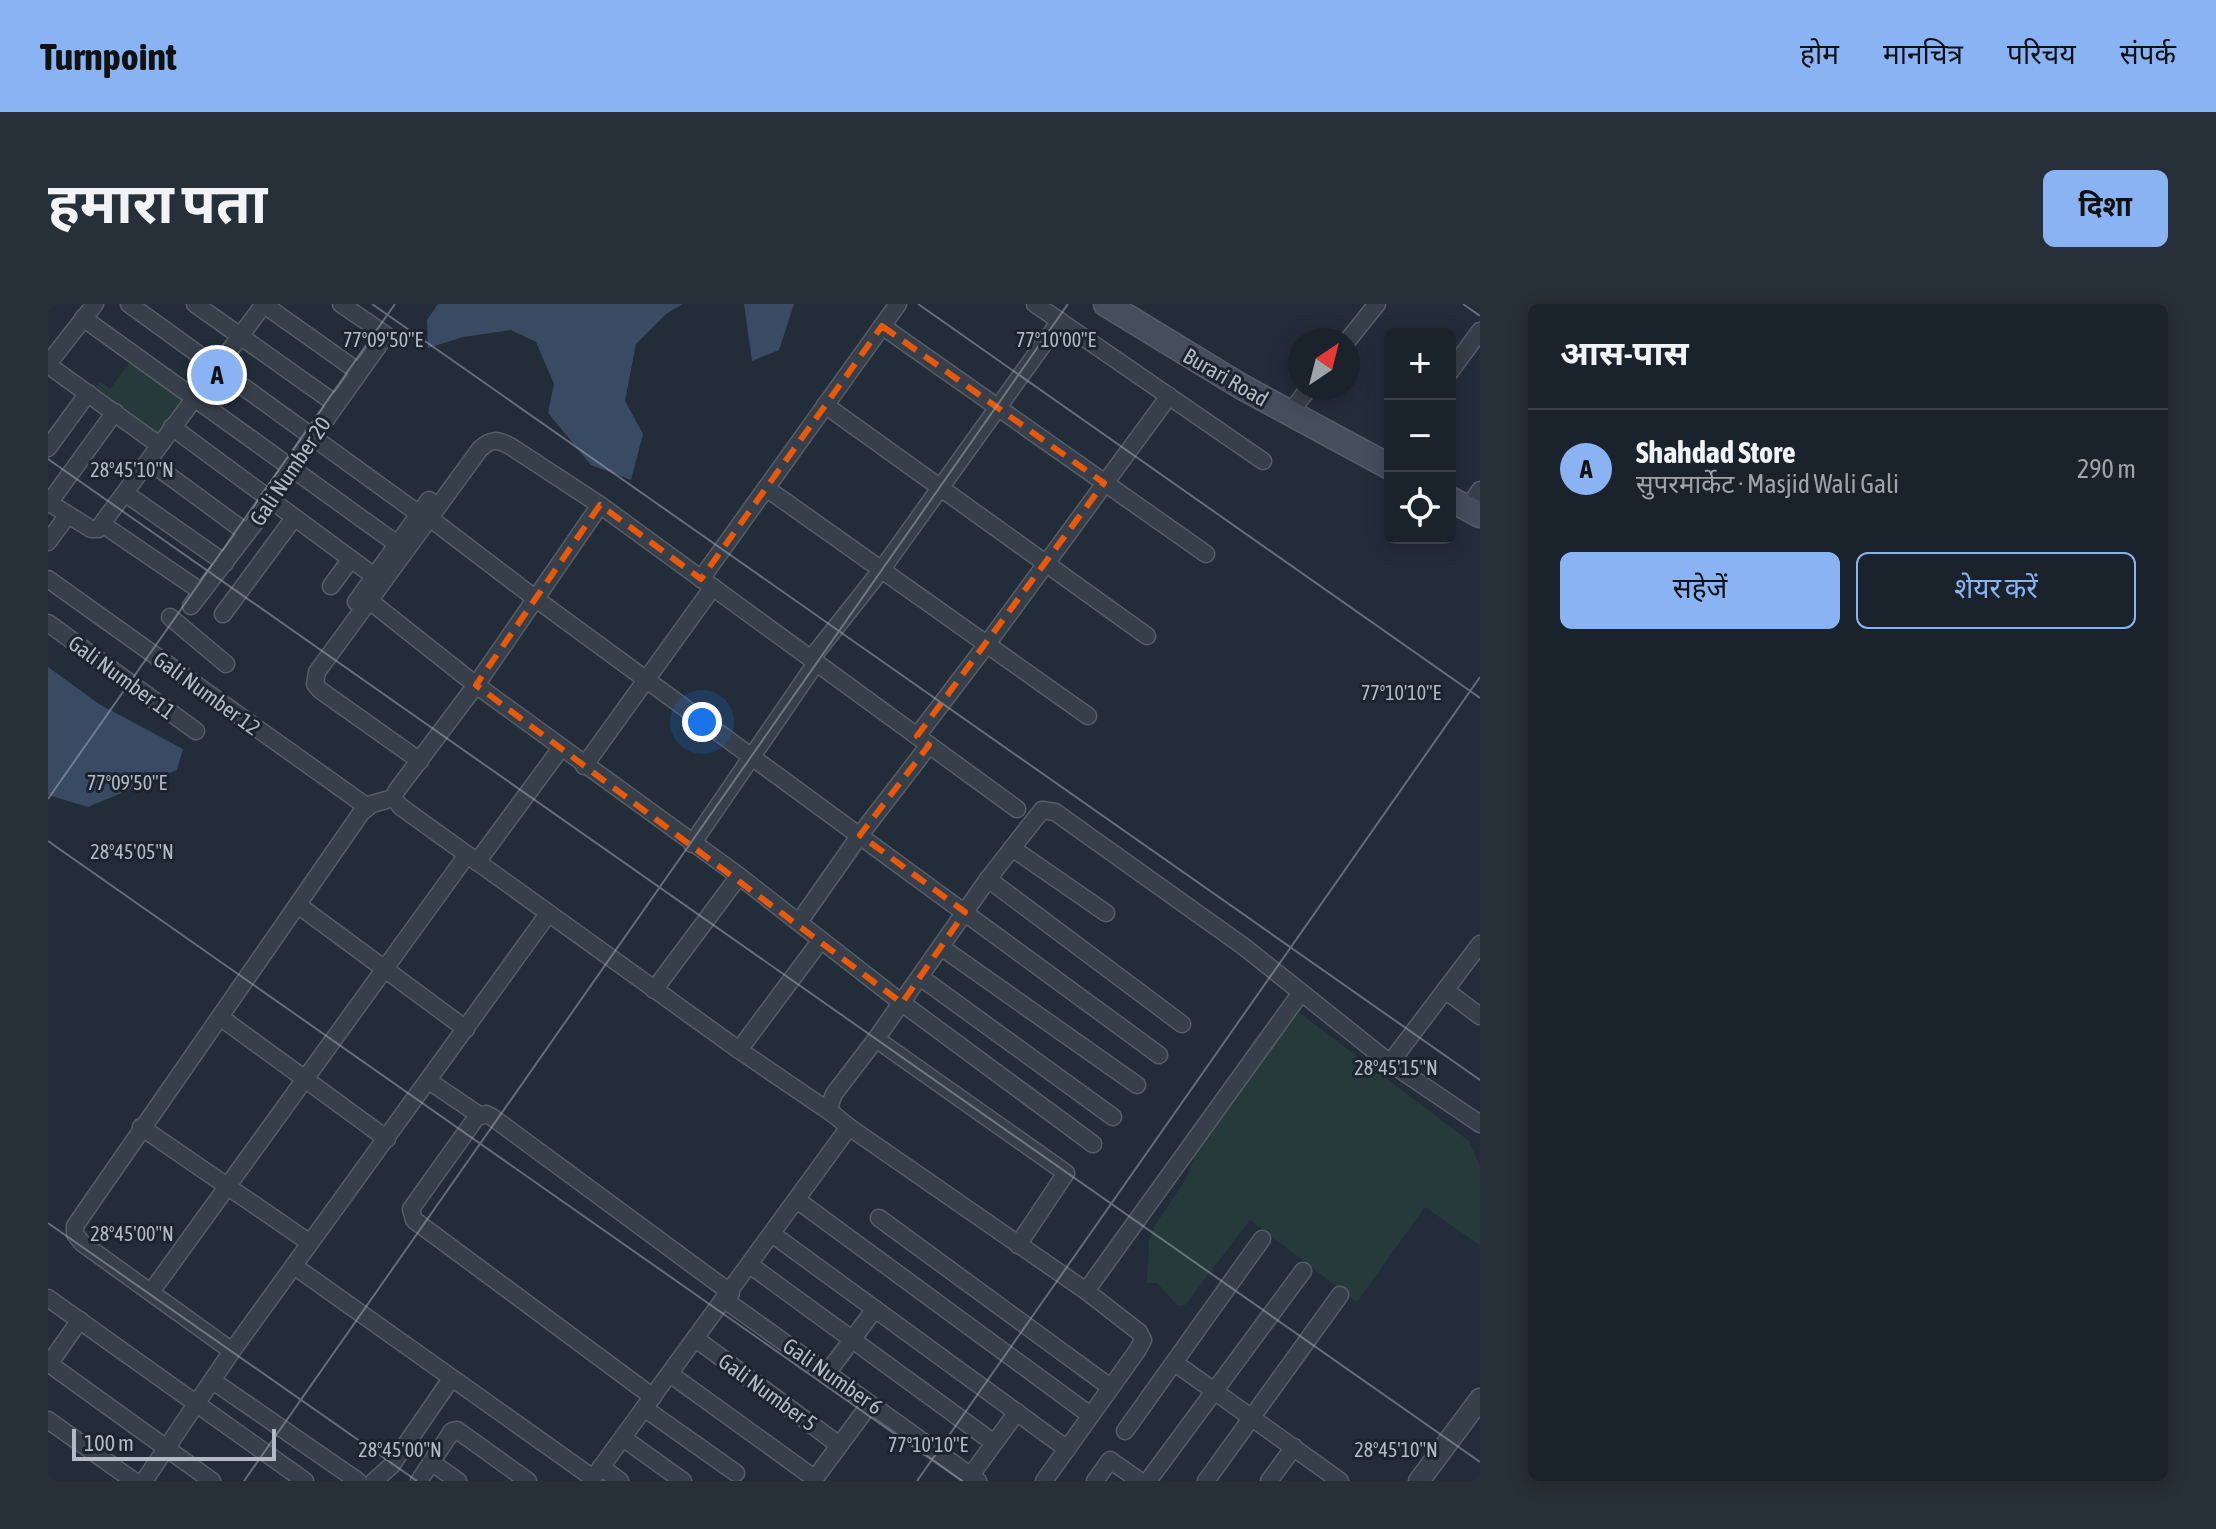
<!DOCTYPE html>
<html lang="hi">
<head>
<meta charset="utf-8">
<style>
	body { margin:0; font-family:"Asap Condensed","Noto Sans Devanagari",sans-serif; background:#272f38; color:#f1f3f6 }
	.controls { position:absolute; right:24px; top:24px; display:grid; overflow:hidden; border-radius:12px; box-shadow:0 4px 20px #0003 }
	.controls button { width:72px; height:72px; display:grid; place-items:center; padding:0; border:0; border-bottom:2px solid #383f48; background:#1a222c; color:#f1f3f6; font:40px sans-serif }
	.compass { position:absolute; left:1240px; top:24px; width:72px; height:72px; border-radius:50%; background:#1a222c; box-shadow:0 4px 20px #0003; rotate:35deg }
	.scale { position:absolute; left:24px; bottom:20px; width:204px; box-sizing:border-box; padding-left:8px; border:4px solid #b2bac6; border-top:0; font-size:22px; line-height:28px; white-space:nowrap; color:#b2bac6; -webkit-text-stroke:6px #1c242f; paint-order:stroke }
	.you { position:absolute; left:654px; top:418px; width:28px; height:28px; margin:-20px; border:6px solid #fff; border-radius:50%; background:#1a73e8; box-shadow:0 0 0 12px #1a73e833 }
	.badge { display:grid; place-items:center; width:52px; height:52px; border-radius:50%; background:#89b3f3; color:#111; font-size:26px; font-weight:700 }
	.pin { position:absolute; translate:-50% -50%; border:4px solid #fff; box-shadow:0 2px 8px #0006 }
	.list { margin:0; padding:0; list-style:none }
	h2 { display:flex; justify-content:space-between; align-items:center; height:104px; margin:0; padding:0 32px; font-size:34px }
	h2 small { font-size:26px; font-weight:400; color:#9fa4a9 }
	.list li { display:grid; grid-template-columns:52px 1fr auto; gap:24px; align-items:center; box-sizing:border-box; height:120px; padding:0 32px; border-top:2px solid #383f48 }
	.list b { display:block; font-size:30px; white-space:nowrap }
	.list p { margin:0; font-size:26px; white-space:nowrap; color:#9fa4a9 }
	.list em { font-size:26px; font-style:normal; color:#9fa4a9 }
	.actions { display:flex; gap:16px; padding:24px 32px }
	.actions a { flex:1; padding:18px 0; border:2px solid #89b3f3; border-radius:12px; text-align:center; font-size:28px; color:#89b3f3 }
	.actions .main { background:#89b3f3; color:#111 }
	.icon { flex:none; width:44px; height:44px; fill:none; stroke:currentColor; stroke-width:2; stroke-linecap:round; stroke-linejoin:round }
	.map { position:relative; flex:none; width:1432px; height:1177px; overflow:hidden; border-radius:12px }
	header { display:flex; align-items:center; gap:48px; box-sizing:border-box; height:112px; padding:0 40px; background:#89b3f3; color:#111 }
	header strong { font-size:38px }
	nav { display:flex; gap:44px; margin-inline-start:auto; font-size:28px }
	.intro { display:flex; align-items:center; justify-content:space-between; box-sizing:border-box; height:192px; padding:0 48px }
	h1 { margin:0; font-size:56px }
	.button { padding:20px 36px; border-radius:12px; background:#89b3f3; color:#111; font-size:28px; font-weight:700 }
	main { display:flex; gap:48px; padding:0 48px }
	aside { flex:1; background:#1a222c; border-radius:12px; box-shadow:0 4px 20px #0003 }
	.map>svg:first-child { display:block }
</style>
</head>
<body>
<header>
<strong>Turnpoint</strong>
<nav><a>होम</a><a>मानचित्र</a><a>परिचय</a><a>संपर्क</a></nav>
</header>
<div class="intro"><h1>हमारा पता</h1><a class="button">दिशा</a></div>
<main>
<div class="map">
<svg width="1432" height="1177" viewBox="0 0 1432 1177">
	<rect width="100%" height="100%" fill="#232d3a"/>
	<g fill="#263a3c">
		<polygon points="84,55 137,93 108,133 46,87 52,78 62,85"/>
		<polygon points="1253,710 1421,837 1432,862 1432,941 1377,903 1309,998 1202,916 1137,1001 1130,1002 1109,979 1099,979 1101,938 1106,923 1138,875 1150,843 1246,711"/>
	</g>
	<g fill="#394a63">
		<polygon points="390,0 635,0 618,10 588,40 577,97 595,130 583,176 543,161 500,109 506,80 488,38 463,26 415,33 380,44 379,16"/>
		<polygon points="696,0 746,0 731,46 704,57"/>
		<polygon points="0,363 51,400 135,445 129,466 40,503 0,491"/>
	</g>
	<g fill="none" stroke-linecap="round" stroke-linejoin="round">
		<g stroke="#555d68" stroke-width="19">
			<g id="minor">
				<polyline points="81,0 371,210"/>
				<polyline points="147,0 288,100"/>
				<polyline points="215,0 311,68"/>
				<polyline points="987,0 1215,157"/>
				<polyline points="35,14 349,240"/>
				<polyline points="834,22 1158,250"/>
				<polyline points="1300,36 1329,0"/>
				<polyline points="0,60 47,0"/>
				<polyline points="0,61 111,141"/>
				<polyline points="1402,68 1432,27"/>
				<polyline points="777,101 1099,332"/>
				<polyline points="1241,110 1261,84"/>
				<polyline points="124,123 326,272"/>
				<polyline points="0,144 40,89"/>
				<polyline points="105,160 199,229"/>
				<polyline points="718,184 1040,412"/>
				<polyline points="84,194 177,259"/>
				<polyline points="0,198 43,225 50,225 216,0"/>
				<polyline points="1,199 67,108"/>
				<polyline points="1420,204 1432,186"/>
				<polyline points="383,215 488,295 1111,751"/>
				<polyline points="54,220 154,288"/>
				<polyline points="0,238 19,212"/>
				<polyline points="0,275 318,502"/>
				<polyline points="653,275 850,0"/>
				<polyline points="283,282 303,255"/>
				<polyline points="308,298 381,196"/>
				<polyline points="323,298 428,381 691,572 854,699 1045,840"/>
				<polyline points="143,302 206,220 221,195 338,31 293,0"/>
				<polyline points="175,310 246,214"/>
				<polyline points="122,313 178,360"/>
				<polyline points="0,319 148,427"/>
				<polyline points="763,355 834,265 1012,17"/>
				<polyline points="869,432 939,340 1121,92"/>
				<path d="M372,457L272,386L267,380L269,368L432,145C443,135 449,135 462,142L552,201"/>
				<polyline points="536,462 665,283"/>
				<polyline points="644,540 768,359"/>
				<polyline points="964,544 1058,609"/>
				<polyline points="429,558 513,444"/>
				<polyline points="940,575 1134,720"/>
				<polyline points="250,601 418,725"/>
				<polyline points="751,618 812,531 881,441"/>
				<polyline points="893,643 1089,781"/>
				<polyline points="872,673 1065,813"/>
				<polyline points="606,686 691,572"/>
				<polyline points="1397,686 1432,712"/>
				<polyline points="172,713 339,835"/>
				<polyline points="828,735 1018,869 970,941"/>
				<polyline points="691,746 773,636"/>
				<polyline points="1342,759 1432,640"/>
				<polyline points="381,777 431,811"/>
				<polyline points="785,810 691,746 353,503 345,494 349,486 428,381 552,201 969,505"/>
				<polyline points="93,823 262,939"/>
				<polyline points="749,896 1042,1111"/>
				<polyline points="831,914 1062,1083"/>
				<polyline points="724,930 1019,1145"/>
				<polyline points="702,961 946,1139"/>
				<polyline points="246,962 545,1174"/>
				<polyline points="1038,987 1252,690"/>
				<polyline points="103,988 419,551"/>
				<polyline points="0,994 257,1177"/>
				<polyline points="677,996 930,1177"/>
				<polyline points="648,1035 791,1141"/>
				<polyline points="184,1047 34,939 27,930 27,922 313,509 324,500 345,494"/>
				<polyline points="0,1059 164,1177"/>
				<polyline points="1127,1059 1292,1177"/>
				<polyline points="1,1060 32,1016"/>
				<polyline points="780,1068 827,1005"/>
				<polyline points="622,1070 766,1174"/>
				<polyline points="165,1077 310,1177"/>
				<polyline points="605,1093 366,916 363,905 428,814 438,810 444,813 683,989"/>
				<polyline points="596,1104 688,1169"/>
				<polyline points="0,1116 86,1177"/>
				<polyline points="1077,1127 1214,935"/>
				<polyline points="575,1134 635,1177"/>
				<polyline points="383,1158 410,1177"/>
				<polyline points="553,1163 572,1177"/>
				<polyline points="923,1171 969,1108"/>
				<polyline points="96,1177 184,1047 500,610"/>
				<polyline points="326,1177 343,1162 403,1075"/>
				<polyline points="371,1177 404,1127 409,1126 480,1177"/>
				<polyline points="543,1177 801,823"/>
				<polyline points="765,1177 819,1104"/>
				<polyline points="996,1177 1089,1047 1095,1036 1091,1028 1038,987 801,823 785,810 781,803 786,790 828,735 940,575 994,506 1007,508 1195,642 1342,759 1432,820"/>
				<polyline points="1047,1177 1062,1156 1092,1177"/>
				<polyline points="1100,1177 1255,967"/>
				<polyline points="1158,1177 1292,991"/>
				<polyline points="1221,1177 1246,1143"/>
			</g>
		</g>
		<g stroke="#555d68" stroke-width="23">
			<polyline id="tertiary" points="1371,1177 1432,1095"/>
		</g>
		<g stroke="#555d68" stroke-width="27">
			<g id="secondary">
				<polyline points="1058,0 1194,83 1342,163"/>
				<polyline points="1402,195 1432,211"/>
			</g>
		</g>
		<use href="#minor" stroke="#373f4a" stroke-width="16"/>
		<use href="#tertiary" stroke="#373f4a" stroke-width="20"/>
		<use href="#secondary" stroke="#454e5d" stroke-width="24"/>
	</g>
	<path fill="none" stroke="#e8590c" stroke-width="6" stroke-dasharray="16 10" stroke-linejoin="round" d="M834,22L1056,179L869,432L881,441L812,531L917,608L854,699L428,381L552,201L653,275Z"/>
	<path fill="none" stroke="#b2bac6" stroke-width="2" stroke-opacity="0.45" d="M324,0L1432,776M870,0L1432,394M1415,0L1432,12M0,155L1432,1158M0,495L347,0M0,537L914,1177M0,919L369,1177M196,1177L1020,0M869,1177L1432,373"/>
	<g text-anchor="middle" dominant-baseline="central" stroke-width="6" stroke-linejoin="round" paint-order="stroke">
		<g font-size="22" fill="#b2bac6" stroke="#1c242f">
			<text transform="translate(1178 73) rotate(30)">Burari Road</text>
			<text transform="translate(242 167) rotate(-56)">Gali Number 20</text>
			<text transform="translate(74 373) rotate(36)">Gali Number 11</text>
			<text transform="translate(159 389) rotate(36)">Gali Number 12</text>
			<text transform="translate(785 1072) rotate(35)">Gali Number 6</text>
			<text transform="translate(720 1088) rotate(36)">Gali Number 5</text>
		</g>
	</g>
	<g font-size="20" text-anchor="middle" fill="#b2bac6" stroke="#1c242f" stroke-width="6" stroke-linejoin="round" paint-order="stroke">
		<text x="335" y="43">77°09'50"E</text>
		<text x="1008" y="43">77°10'00"E</text>
		<text x="84" y="173">28°45'10"N</text>
		<text x="1353" y="396">77°10'10"E</text>
		<text x="79" y="486">77°09'50"E</text>
		<text x="84" y="555">28°45'05"N</text>
		<text x="1348" y="771">28°45'15"N</text>
		<text x="84" y="937">28°45'00"N</text>
		<text x="880" y="1148">77°10'10"E</text>
		<text x="352" y="1153">28°45'00"N</text>
		<text x="1348" y="1153">28°45'10"N</text>
	</g>
</svg>
<div class="controls">
<button>+</button>
<button>−</button>
<button><svg class="icon" aria-label="locate" viewBox="0 0 24 24"><circle cx="12" cy="12" r="6"/><path d="M12 2v4M12 18v4M2 12h4M18 12h4"/></svg></button>
</div>
<svg class="compass" viewBox="-18 -18 36 36"><path d="M0-13l5 13h-10z" fill="#e53935"/><path d="M0 13l5-13h-10z" fill="#9fa4a9"/></svg>
<div class="scale">100 m</div>
<div class="you"></div>
<div class="pin badge" style="left:169px;top:71px">A</div>
</div>
<aside>
<h2>आस-पास<small></small></h2>
<ul class="list">
<li><span class="badge">A</span><div><b>Shahdad Store</b><p>सुपरमार्केट · Masjid Wali Gali</p></div><em>290 m</em></li>
</ul>
<div class="actions"><a class="main">सहेजें</a><a>शेयर करें</a></div>
</aside>
</main>
</body>
</html>
